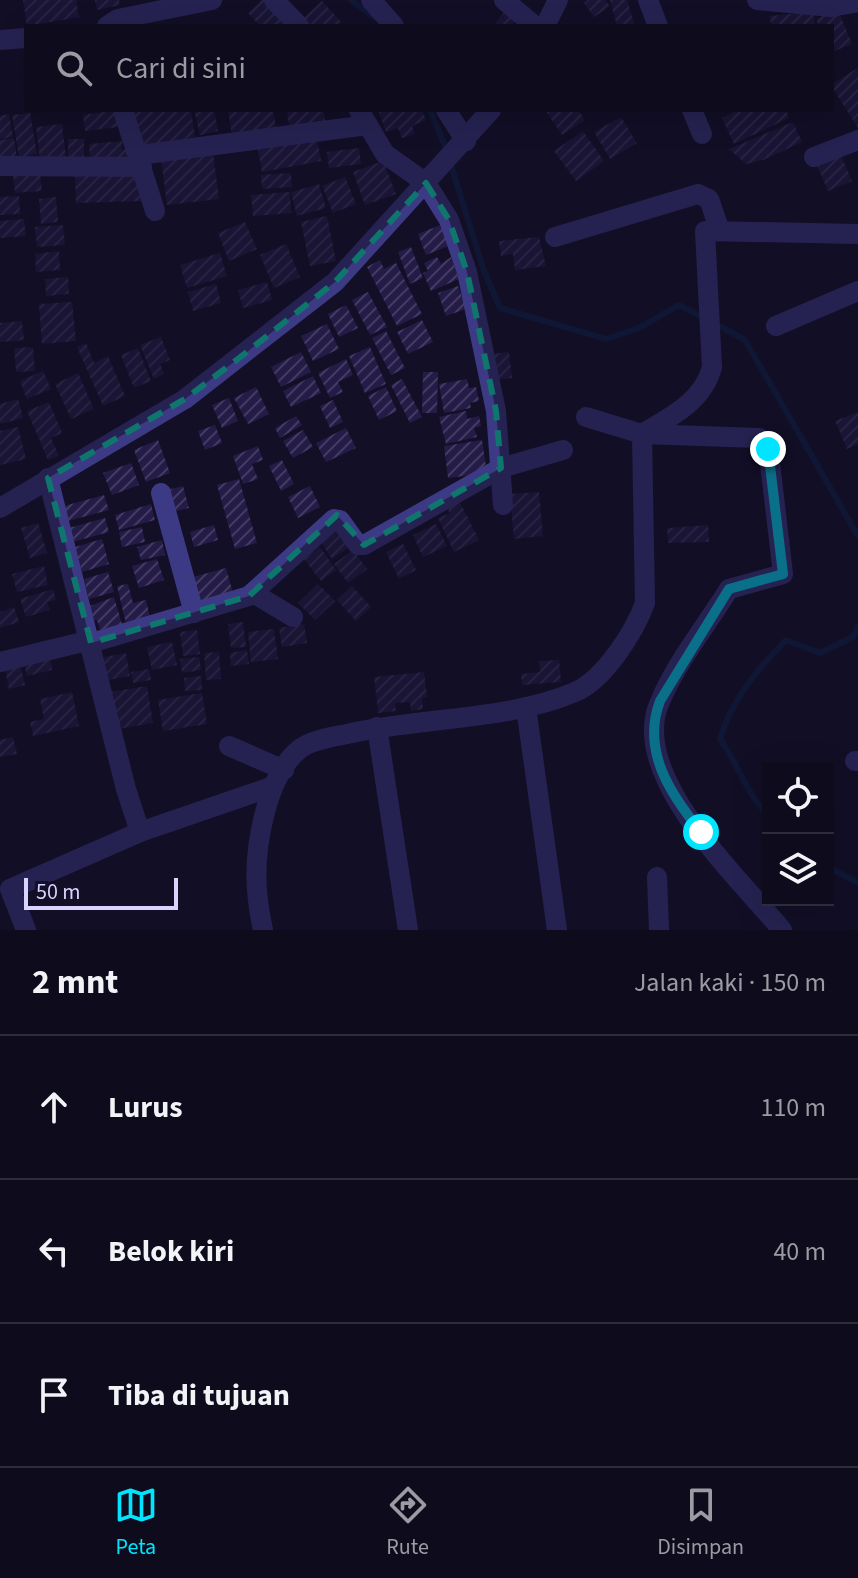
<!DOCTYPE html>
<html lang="id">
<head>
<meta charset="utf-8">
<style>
	body { margin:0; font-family:"Source Sans 3",sans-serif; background:#1c1929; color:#f1f3f6 }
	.controls { position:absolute; right:24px; bottom:24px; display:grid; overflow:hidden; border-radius:0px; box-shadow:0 8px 32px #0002 }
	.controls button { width:72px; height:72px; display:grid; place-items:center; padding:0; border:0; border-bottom:2px solid #2e2b3b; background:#0e0b1c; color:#f1f3f6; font:40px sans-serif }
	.scale { position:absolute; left:24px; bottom:20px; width:154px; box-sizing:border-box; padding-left:8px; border:4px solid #d9d4ff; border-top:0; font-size:22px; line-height:28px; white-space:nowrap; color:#d9d4ff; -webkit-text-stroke:6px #130f26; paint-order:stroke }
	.stop { position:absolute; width:24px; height:24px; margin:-18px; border:6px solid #00e5ff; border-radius:50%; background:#fff }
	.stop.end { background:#00e5ff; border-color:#fff; box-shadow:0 2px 8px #0008 }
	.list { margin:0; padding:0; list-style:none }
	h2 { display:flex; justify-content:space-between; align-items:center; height:104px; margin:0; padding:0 32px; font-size:34px }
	h2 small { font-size:26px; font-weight:400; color:#9b9ba3 }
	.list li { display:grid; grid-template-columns:52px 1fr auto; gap:24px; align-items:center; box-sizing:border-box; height:144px; padding:0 32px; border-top:2px solid #2e2b3b }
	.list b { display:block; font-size:30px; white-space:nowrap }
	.list em { font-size:26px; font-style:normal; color:#9b9ba3 }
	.icon { flex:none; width:44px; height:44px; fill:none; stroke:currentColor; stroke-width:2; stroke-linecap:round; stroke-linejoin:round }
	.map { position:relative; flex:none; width:858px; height:930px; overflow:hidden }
	.search { position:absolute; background:#0e0b1c; box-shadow:0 8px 32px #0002; left:24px; right:24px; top:24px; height:88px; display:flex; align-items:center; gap:20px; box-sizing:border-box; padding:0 28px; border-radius:0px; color:#9b9ba3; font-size:30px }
	.sheet { height:536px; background:#0e0b1c }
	nav { display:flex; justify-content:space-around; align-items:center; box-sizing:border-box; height:112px; border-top:2px solid #2e2b3b; background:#0e0b1c; font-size:22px; color:#9b9ba3 }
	nav a { display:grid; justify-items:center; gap:4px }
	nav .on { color:#00e5ff }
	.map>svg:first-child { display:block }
</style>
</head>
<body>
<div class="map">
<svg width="858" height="930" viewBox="0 0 858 930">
	<defs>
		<pattern id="building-hatch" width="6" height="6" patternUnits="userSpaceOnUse" patternTransform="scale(2)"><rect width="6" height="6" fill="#241b47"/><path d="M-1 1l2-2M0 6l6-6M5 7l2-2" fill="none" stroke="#433b63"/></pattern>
	</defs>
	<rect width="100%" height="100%" fill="#130f26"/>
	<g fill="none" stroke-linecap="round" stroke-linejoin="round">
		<g stroke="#0c2248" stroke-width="6">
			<polyline points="351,0 374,17"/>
			<polyline points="430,110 447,151"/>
			<polyline points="450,162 484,271 500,308 606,339 639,328 679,305 706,319"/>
			<polyline points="716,324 745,340 858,536"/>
			<path d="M768,815C746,793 738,764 720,739C732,699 757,670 786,640L820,653L853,637L858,627"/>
			<polyline points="828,867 858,883"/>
		</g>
	</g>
	<g fill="url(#building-hatch)">
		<polygon points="23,0 76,0 79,17 27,26"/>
		<polygon points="95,0 119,0 120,5 97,10"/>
		<polygon points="262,0 269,0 293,26 260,26 248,13"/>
		<polygon points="588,0 605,0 610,6 594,17 584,3"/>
		<polygon points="610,0 627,0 635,26 617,26"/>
		<polygon points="322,1 341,22 337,26 303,26 299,22"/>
		<polygon points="506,10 517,19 512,26 493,26"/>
		<polygon points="838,10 852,44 832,52 832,26 819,26 816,19"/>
		<polygon points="814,12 815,26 771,26 770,16"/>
		<polygon points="858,68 858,128 832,87 832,84"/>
		<polygon points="117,110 119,127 85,131 83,115"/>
		<polygon points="132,110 191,110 195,137 144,146"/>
		<polygon points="194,110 214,110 218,131 200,135"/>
		<polygon points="228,110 273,110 276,128 232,135"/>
		<polygon points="287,110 323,110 325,121 289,126"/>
		<polygon points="378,110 422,110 426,120 412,126 415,134 402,138 398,128 386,132"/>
		<polygon points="545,110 578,110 585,120 562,135"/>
		<polygon points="738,110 786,110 789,118 734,144 722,118"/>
		<polygon points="30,113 37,154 19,157 12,115"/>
		<polygon points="9,114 13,137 0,139 0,116"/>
		<polygon points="621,117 637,143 610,159 594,132"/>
		<polygon points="793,122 802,142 763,160 746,164 729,149"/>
		<polygon points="62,124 66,157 40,160 36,127"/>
		<polygon points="583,131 604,161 576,181 554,151"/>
		<polygon points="316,133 321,161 262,172 257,144"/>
		<polygon points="14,138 17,159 0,161 0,140"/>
		<polygon points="68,139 84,139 84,157 68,158"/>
		<polygon points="122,141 122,150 131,149 132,157 90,161 89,144"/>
		<polygon points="359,148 361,164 329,168 327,152"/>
		<polygon points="839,151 852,181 828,191 815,161"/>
		<polygon points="213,153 219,199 167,205 161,159"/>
		<polygon points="383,161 396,194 365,205 353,172"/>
		<polygon points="140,171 145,201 76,203 75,174"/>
		<polygon points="40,173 42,191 15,193 13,175"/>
		<polygon points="291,173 292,187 262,189 261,175"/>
		<polygon points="345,177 356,204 333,213 322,186"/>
		<polygon points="319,184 326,208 297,216 291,192"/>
		<polygon points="290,192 291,213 253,216 251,195"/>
		<polygon points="19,196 20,214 0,215 0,197"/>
		<polygon points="56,197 58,222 41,224 39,199"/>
		<polygon points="327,216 336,261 310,266 301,222"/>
		<polygon points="24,219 26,236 0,238 0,221"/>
		<polygon points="245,222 257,249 229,261 218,233"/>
		<polygon points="443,224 451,245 426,255 418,234"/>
		<polygon points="63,225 65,245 37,247 35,227"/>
		<polygon points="539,237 546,266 515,270 513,254 501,256 499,241"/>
		<polygon points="286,244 300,277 274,288 260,255"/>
		<polygon points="411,247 423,278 410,284 398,252"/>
		<polygon points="59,251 60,270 36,272 35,254"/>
		<polygon points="220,253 227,276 187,288 180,265"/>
		<polygon points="437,257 441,264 451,257 459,279 431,291 423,273 428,271 424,263"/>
		<polygon points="380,260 384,269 396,263 422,314 397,326 367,267"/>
		<polygon points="68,277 69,294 46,296 45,279"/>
		<polygon points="267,282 272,300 243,308 238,290"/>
		<polygon points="216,284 221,303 193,311 188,292"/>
		<polygon points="458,286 466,309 446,316 438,293"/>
		<polygon points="368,292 387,327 370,335 352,300"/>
		<polygon points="72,302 76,341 42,344 39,304"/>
		<polygon points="346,305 358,328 339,337 328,314"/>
		<polygon points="422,320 433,342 408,354 397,332"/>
		<polygon points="22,321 24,340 0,342 0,323"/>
		<polygon points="327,324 339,349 313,361 301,336"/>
		<polygon points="386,331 405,368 391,375 372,338"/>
		<polygon points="161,337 170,360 160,364 164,374 154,379 140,345"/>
		<polygon points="86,343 94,363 108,356 125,396 103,406 77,347"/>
		<polygon points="33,347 35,371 16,372 14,348"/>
		<polygon points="370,347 386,384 365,393 349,356"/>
		<polygon points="138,348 151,381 134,388 121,355"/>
		<polygon points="301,352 311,372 281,387 271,367"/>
		<polygon points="509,352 512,378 495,380 492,354"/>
		<polygon points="346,359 353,375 338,382 343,392 330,398 318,373"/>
		<polygon points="43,371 51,389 27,399 20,381"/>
		<polygon points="423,372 438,372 437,413 422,413"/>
		<polygon points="78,373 94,409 71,419 55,384"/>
		<polygon points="313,376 321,393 291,407 283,391"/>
		<polygon points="402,379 422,417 410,423 391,385"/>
		<polygon points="467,379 469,388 476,387 479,401 470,403 471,408 444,413 439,384"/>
		<polygon points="256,387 269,414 248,424 234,398"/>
		<polygon points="386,387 397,411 379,420 368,396"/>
		<polygon points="229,398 238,421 222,428 212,405"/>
		<polygon points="18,399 23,418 0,424 0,404"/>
		<polygon points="333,400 343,422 330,428 320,406"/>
		<polygon points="49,402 62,433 51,438 59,456 48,460 27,411"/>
		<polygon points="466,411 467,419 479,416 481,426 474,428 477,437 446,444 439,417"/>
		<polygon points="858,412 858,444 847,449 835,421"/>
		<polygon points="296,416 302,425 280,438 275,428"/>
		<polygon points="215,425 222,443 205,450 198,431"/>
		<polygon points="18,427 26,459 0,465 0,431"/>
		<polygon points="346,428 356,448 326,462 316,443"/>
		<polygon points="303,430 313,447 293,458 283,441"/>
		<polygon points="158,440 170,473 146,482 134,450"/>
		<polygon points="482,440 487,473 448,478 444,446"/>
		<polygon points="258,446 263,460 252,464 258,479 243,484 233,456"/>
		<polygon points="282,460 294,484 281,491 269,466"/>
		<polygon points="131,463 139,485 112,495 103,473"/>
		<polygon points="239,479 257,543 235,549 217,485"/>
		<polygon points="183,486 189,508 173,512 167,490"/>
		<polygon points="310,486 320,507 298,518 288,497"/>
		<polygon points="539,492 543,536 514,539 510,494"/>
		<polygon points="104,495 109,510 68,521 64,506"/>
		<polygon points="460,502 479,540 454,552 438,518 450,513 447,508"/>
		<polygon points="151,504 155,520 119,530 115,515"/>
		<polygon points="105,518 109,532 69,543 65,529"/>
		<polygon points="38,523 47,553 30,558 21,528"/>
		<polygon points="436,524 447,546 423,557 413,535"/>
		<polygon points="214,525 218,540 194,547 190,532"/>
		<polygon points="708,525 709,542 668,543 667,528"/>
		<polygon points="142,527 145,542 122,547 119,532"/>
		<polygon points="336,528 348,548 332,559 319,539"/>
		<polygon points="102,539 109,564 82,572 75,547"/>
		<polygon points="162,540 165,555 141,560 137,547"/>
		<polygon points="403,544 416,570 399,579 386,552"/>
		<polygon points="320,547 336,570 321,581 304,559"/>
		<polygon points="353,550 367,569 348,583 334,564"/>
		<polygon points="157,559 164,580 139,588 132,566"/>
		<polygon points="44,566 48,585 17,592 12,574"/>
		<polygon points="226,568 233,593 200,602 193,577"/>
		<polygon points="108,572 114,592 89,599 84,579"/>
		<polygon points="128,584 133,603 146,600 151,622 127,628 117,586"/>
		<polygon points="318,584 335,601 315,620 298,603"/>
		<polygon points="352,586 371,607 356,621 337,600"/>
		<polygon points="53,589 56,600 47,602 50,610 26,617 20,599"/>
		<polygon points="114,597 122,624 100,630 97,620 91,621 87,607"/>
		<polygon points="14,607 19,622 0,628 0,612"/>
		<polygon points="243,622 246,647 231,648 228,624"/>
		<polygon points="304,624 307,643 282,647 279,628"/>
		<polygon points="274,629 278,659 251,662 248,632"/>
		<polygon points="197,630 200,654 183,656 180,632"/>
		<polygon points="172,642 177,665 152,670 147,647"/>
		<polygon points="247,650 249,664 231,666 230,653"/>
		<polygon points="219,652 221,679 206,680 204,653"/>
		<polygon points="49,653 52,670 27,676 23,659"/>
		<polygon points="126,653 130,676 102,681 98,658"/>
		<polygon points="199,657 201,670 182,673 180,659"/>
		<polygon points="559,660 561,682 522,685 521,674 540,672 539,661"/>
		<polygon points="19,661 25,685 9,689 4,664"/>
		<polygon points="149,669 151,680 133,683 131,672"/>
		<polygon points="424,672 427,697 422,698 423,709 411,711 410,702 395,703 396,711 378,713 374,677"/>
		<polygon points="201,676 202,690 185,691 184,678"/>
		<polygon points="147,686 153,723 117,729 110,692"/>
		<polygon points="72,692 79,726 33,736 30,722 44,719 40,699"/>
		<polygon points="202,693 207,724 163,731 158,700"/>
		<polygon points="13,737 17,754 0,757 0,740"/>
	</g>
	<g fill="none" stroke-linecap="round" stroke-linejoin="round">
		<g stroke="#3d3a85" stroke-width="20">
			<polyline points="274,0 299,26"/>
			<polyline points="371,0 394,26"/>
			<polyline points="504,0 535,26"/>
			<polyline points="648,0 658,26"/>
			<polyline points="757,0 831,7 858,2"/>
			<polyline points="107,26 118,19 212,0"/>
			<polyline points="0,40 26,38"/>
			<polyline points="123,110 155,211"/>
			<polyline points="359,110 385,154 426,183 449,220 467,272 496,411 503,505"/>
			<polyline points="446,110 466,141"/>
			<polyline points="692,110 702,134"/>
			<polyline points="139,155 368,125"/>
			<polyline points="814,157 858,140"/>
			<polyline points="0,166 142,167"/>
			<polyline points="555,237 698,194 709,199 720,231"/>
			<polyline points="776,326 858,291"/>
			<path d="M586,417L642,434L759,438L768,446L783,574L729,589C706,626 675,664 659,704C629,776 739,878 782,930"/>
			<polyline points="48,478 126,789 140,832"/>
			<polyline points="161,493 194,613"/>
			<polyline points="253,593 293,617"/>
			<polyline points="91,643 249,596 334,519 340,520 358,545 364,545 501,468 563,450"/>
			<polyline points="0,662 91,640"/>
			<polyline points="526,707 557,930"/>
			<polyline points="377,727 408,930"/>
			<polyline points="229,746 284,770"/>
			<polyline points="855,761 858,761"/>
			<polyline points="657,877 659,930"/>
			<polyline points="26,930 10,889 140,832 271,787"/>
			<path d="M263,930C254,889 254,857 264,816C270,791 280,764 301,748C314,739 333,737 347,734C420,717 507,721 575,692C604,680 635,631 645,603L642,434C670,417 703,402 712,367L705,231L858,234"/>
		</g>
		<g stroke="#3d3a85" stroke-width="20">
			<polyline points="545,26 558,0"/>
			<polyline points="0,508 185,399 335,282 491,110"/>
		</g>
	</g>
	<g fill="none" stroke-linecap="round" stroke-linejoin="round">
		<path stroke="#00e5ff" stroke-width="10" d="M701,832C671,795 641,751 660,701L729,589L783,574L768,449"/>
	</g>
	<path d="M0 0H858V930H0ZM426,183L449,220L467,272L496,411L501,468L364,545L337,515L249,596L91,643L48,478L185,399L247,352L335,282Z" fill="#130f26" fill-opacity=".55" fill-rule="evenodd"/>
	<path fill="none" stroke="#0f766e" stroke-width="6" stroke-dasharray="16 10" stroke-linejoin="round" d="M426,183L449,220L467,272L496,411L501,468L364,545L337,515L249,596L91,643L48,478L185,399L247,352L335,282Z"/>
</svg>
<div class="controls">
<button><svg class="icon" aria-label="locate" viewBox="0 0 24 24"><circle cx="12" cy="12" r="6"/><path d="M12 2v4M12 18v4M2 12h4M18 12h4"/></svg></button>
<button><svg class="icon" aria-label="layers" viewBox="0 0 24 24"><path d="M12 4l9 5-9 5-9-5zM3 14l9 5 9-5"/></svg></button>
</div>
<div class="scale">50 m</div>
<div class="stop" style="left:701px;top:832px"></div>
<div class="stop end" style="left:768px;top:449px"></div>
<div class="search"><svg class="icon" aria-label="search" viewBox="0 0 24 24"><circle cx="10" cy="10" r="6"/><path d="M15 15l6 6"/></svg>Cari di sini</div>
</div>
<section class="sheet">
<h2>2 mnt<small>Jalan kaki · 150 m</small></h2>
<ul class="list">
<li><svg class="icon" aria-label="ahead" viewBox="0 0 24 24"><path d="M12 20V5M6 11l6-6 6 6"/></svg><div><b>Lurus</b></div><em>110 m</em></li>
<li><svg class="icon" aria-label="left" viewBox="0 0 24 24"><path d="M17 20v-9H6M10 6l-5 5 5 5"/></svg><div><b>Belok kiri</b></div><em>40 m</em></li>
<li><svg class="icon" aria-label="arrive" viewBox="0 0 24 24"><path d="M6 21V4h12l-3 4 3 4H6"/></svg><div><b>Tiba di tujuan</b></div></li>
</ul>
</section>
<nav>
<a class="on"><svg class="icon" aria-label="map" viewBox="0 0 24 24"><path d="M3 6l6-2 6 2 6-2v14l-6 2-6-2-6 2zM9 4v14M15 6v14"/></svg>Peta</a>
<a><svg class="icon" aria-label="directions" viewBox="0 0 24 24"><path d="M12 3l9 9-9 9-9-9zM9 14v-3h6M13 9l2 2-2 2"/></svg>Rute</a>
<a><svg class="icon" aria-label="saved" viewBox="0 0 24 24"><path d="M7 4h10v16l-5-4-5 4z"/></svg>Disimpan</a>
</nav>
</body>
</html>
